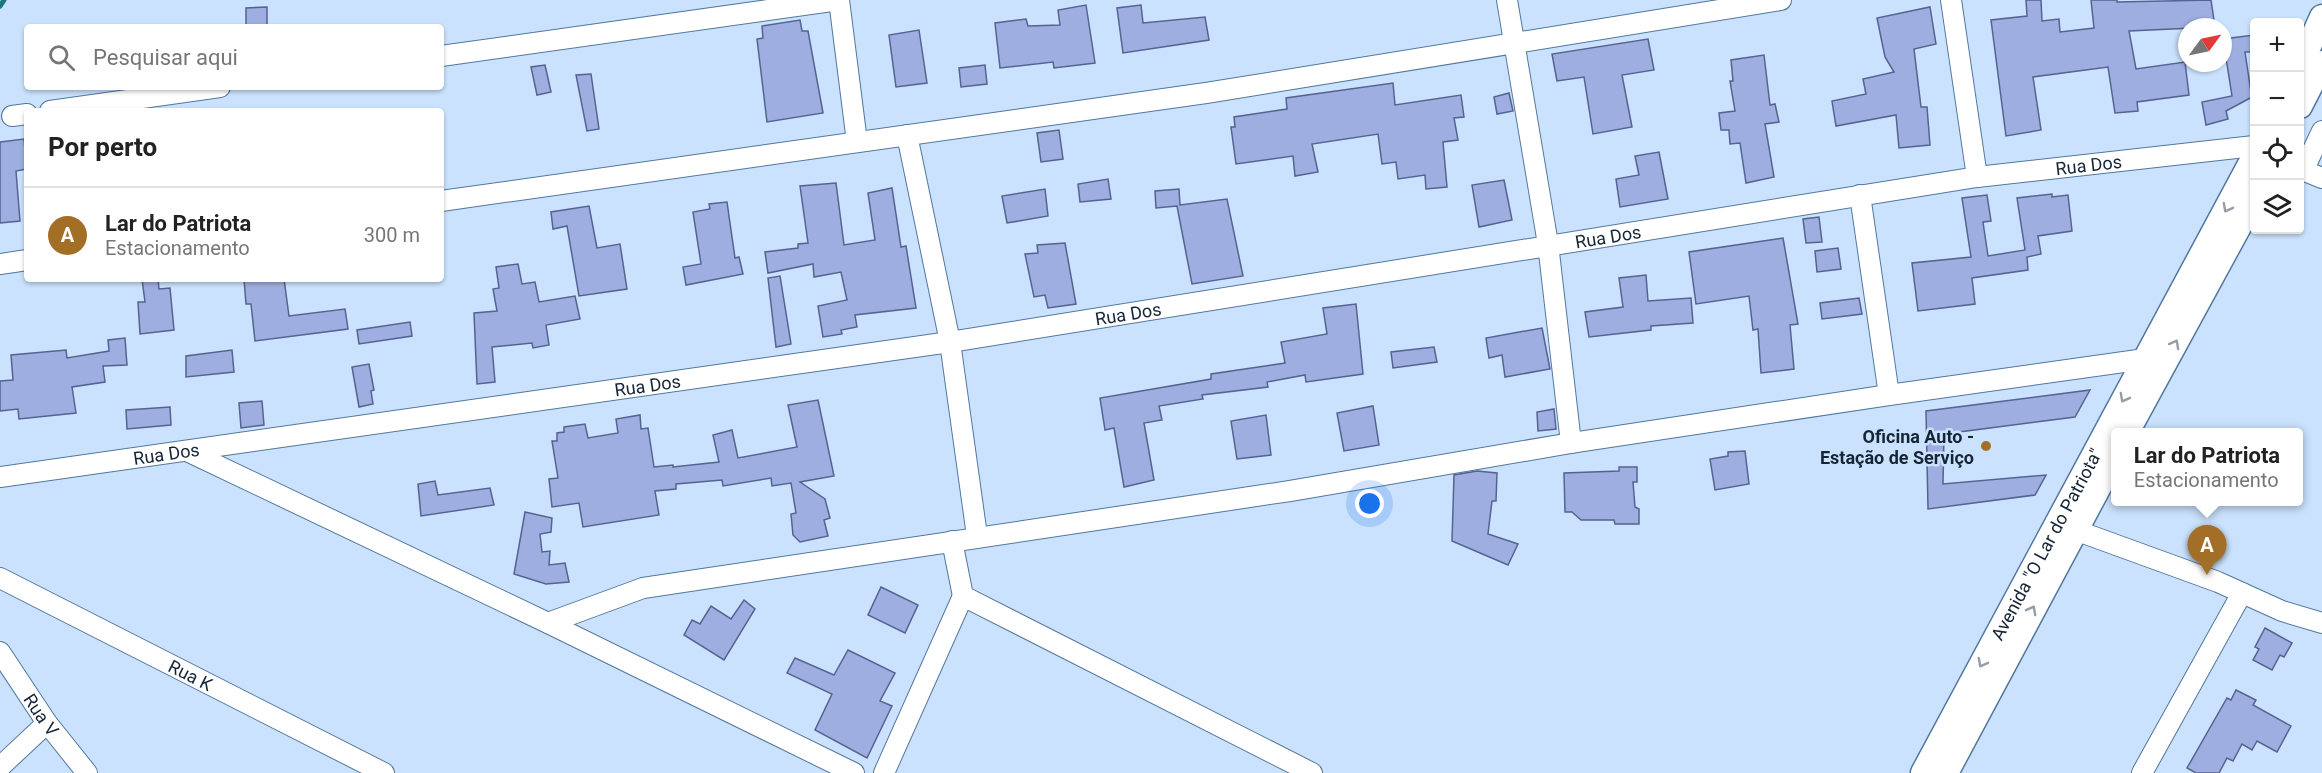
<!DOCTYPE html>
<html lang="pt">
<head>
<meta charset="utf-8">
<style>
	body { margin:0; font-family:Roboto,sans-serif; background:#f2f2f2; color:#222 }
	.controls { position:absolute; right:18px; top:18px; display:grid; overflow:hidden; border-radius:6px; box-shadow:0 2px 4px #0004 }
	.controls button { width:54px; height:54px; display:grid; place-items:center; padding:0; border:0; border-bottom:2px solid #e0e0e0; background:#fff; color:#222; font:30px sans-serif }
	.compass { position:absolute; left:2178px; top:18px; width:54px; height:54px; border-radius:50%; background:#fff; box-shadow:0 2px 4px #0004; rotate:57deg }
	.you { position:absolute; left:1370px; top:504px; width:21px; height:21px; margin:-15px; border:4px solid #fff; border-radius:50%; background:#1a73e8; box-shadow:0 0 0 9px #1a73e833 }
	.badge { display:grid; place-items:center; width:39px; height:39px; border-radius:50%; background:#a36f27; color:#fff; font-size:20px; font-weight:700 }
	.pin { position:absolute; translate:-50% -50px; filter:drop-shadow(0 2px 3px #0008) }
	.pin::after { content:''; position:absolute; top:32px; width:21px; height:18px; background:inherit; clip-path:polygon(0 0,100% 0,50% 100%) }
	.popup { position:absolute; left:2111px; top:428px; width:192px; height:78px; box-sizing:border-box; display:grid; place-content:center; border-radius:6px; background:#fff; filter:drop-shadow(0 2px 4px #0005); font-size:20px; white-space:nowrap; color:#767676 }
	.popup b { font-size:22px; color:#222 }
	.popup::after { content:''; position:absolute; left:50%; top:100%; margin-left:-12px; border:12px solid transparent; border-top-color:#fff }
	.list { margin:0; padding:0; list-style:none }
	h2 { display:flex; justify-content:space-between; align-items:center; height:78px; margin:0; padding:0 24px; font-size:26px }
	h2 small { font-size:20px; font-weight:400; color:#767676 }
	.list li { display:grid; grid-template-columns:39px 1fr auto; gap:18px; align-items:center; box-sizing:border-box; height:96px; padding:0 24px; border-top:2px solid #e0e0e0 }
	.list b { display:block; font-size:22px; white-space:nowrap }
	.list p { margin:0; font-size:20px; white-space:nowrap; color:#767676 }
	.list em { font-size:20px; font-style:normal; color:#767676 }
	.icon { flex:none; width:33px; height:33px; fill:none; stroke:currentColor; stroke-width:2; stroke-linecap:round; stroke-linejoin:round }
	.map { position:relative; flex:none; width:2322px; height:773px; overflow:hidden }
	.search { position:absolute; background:#fff; box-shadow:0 2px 4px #0004; left:24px; top:24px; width:420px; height:66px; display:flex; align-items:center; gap:15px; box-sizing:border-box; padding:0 21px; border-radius:6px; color:#767676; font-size:22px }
	.panel { position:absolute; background:#fff; box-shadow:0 2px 4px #0004; left:24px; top:108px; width:420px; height:174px; border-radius:6px }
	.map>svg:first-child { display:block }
</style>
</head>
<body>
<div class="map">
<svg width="2322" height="773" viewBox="0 0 2322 773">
	<rect width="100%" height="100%" fill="#cae2fd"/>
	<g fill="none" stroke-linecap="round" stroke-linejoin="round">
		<polyline stroke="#1c797b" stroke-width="5" points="0,6 4,0"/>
	</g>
	<g fill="#9eaee1" stroke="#566391" stroke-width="1.5">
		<polygon points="2026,0 2041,0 2042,21 2059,19 2060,32 2094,28 2091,0 2117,0 2117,2 2211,0 2215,27 2129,31 2136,69 2185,62 2189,95 2137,102 2138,111 2115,113 2108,67 2033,77 2041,130 2006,136 1991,20 2027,16"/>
		<polygon points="1086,5 1095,63 1054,68 1053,62 1000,68 995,23 1026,19 1028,26 1060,25 1058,10"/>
		<polygon points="1141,5 1143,23 1205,17 1209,40 1123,53 1117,8"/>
		<polygon points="267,7 267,27 246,27 246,8"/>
		<polygon points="1930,7 1936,44 1914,49 1921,107 1927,107 1930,145 1899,148 1896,115 1836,126 1832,101 1866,94 1863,79 1894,72 1885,57 1877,18"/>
		<polygon points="800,20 802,31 808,31 823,113 767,122 757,39 763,38 762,26"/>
		<polygon points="919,30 927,83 896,87 889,35"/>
		<polygon points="2254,35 2254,52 2245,52 2251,92 2254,91 2254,96 2226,111 2228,119 2206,125 2202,102 2232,96 2223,39"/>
		<polygon points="1648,39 1654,70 1622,75 1632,127 1593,134 1584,77 1557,81 1552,54"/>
		<polygon points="1764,55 1770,105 1775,104 1779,122 1765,124 1774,177 1746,183 1740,143 1730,144 1729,130 1721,130 1719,113 1735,111 1730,81 1733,81 1731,60"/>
		<polygon points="545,65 551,92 537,95 531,67"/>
		<polygon points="985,65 987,84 961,87 959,68"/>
		<polygon points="591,74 599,129 587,131 576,75"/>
		<polygon points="1393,83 1395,105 1461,95 1464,117 1454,118 1458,140 1443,142 1447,187 1426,189 1425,175 1398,179 1396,162 1382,164 1378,134 1312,144 1318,172 1295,176 1293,156 1236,164 1231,127 1235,127 1234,117 1287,109 1286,98"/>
		<polygon points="1509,93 1513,111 1497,114 1494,97"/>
		<polygon points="1059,130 1063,159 1041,162 1037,133"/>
		<polygon points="24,139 27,169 16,171 20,221 0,223 0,142"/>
		<polygon points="1659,152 1668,199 1620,207 1616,179 1639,175 1635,156"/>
		<polygon points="1108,179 1111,199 1080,202 1078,184"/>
		<polygon points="1504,180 1512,220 1479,227 1472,185"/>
		<polygon points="836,183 844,245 875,240 868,193 892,188 901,247 906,246 916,308 855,315 857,327 841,330 842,334 823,337 818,306 847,300 841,272 814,277 813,264 768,273 765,252 798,248 798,244 808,243 800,186"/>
		<polygon points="1045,189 1048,216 1007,223 1002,196"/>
		<polygon points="1179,189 1180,205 1227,199 1243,276 1192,284 1177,206 1156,208 1155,191"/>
		<polygon points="2052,194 2052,197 2068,195 2072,231 2038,236 2041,254 2027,257 2028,270 1972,278 1975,304 1918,311 1912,263 1971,257 1962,198 1987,195 1991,221 1983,222 1988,256 2025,250 2017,198"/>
		<polygon points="727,202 735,258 739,257 743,274 686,285 683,267 701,264 693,212 710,209 709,204"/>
		<polygon points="589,206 597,248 620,244 627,289 579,296 567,226 553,229 551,212"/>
		<polygon points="1819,217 1822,242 1806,243 1803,219"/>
		<polygon points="1783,238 1798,324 1790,325 1794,369 1761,373 1758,329 1753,330 1749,296 1696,304 1689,252"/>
		<polygon points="1065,243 1076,304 1048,308 1045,295 1034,297 1025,254 1038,253 1037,245"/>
		<polygon points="1838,248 1841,269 1817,272 1815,251"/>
		<polygon points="518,264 522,284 535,282 539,302 575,296 580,319 546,325 549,345 533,348 532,343 492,347 495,382 477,384 474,313 497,311 493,289 499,288 496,267"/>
		<polygon points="1646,275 1648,301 1691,298 1693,323 1651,326 1651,330 1589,337 1585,312 1623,307 1619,278"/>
		<polygon points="780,276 791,344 776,347 768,278"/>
		<polygon points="142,279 158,279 159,289 170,288 174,330 140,334 138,302 145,302"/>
		<polygon points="244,279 284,279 289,316 345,309 348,329 255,341 251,304 246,304"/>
		<polygon points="1859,298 1862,314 1822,319 1820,303"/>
		<polygon points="1356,304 1363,374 1306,382 1305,375 1267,382 1268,387 1202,395 1203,399 1159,406 1162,420 1144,423 1154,480 1124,487 1114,428 1105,430 1100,398 1211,379 1211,374 1285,363 1281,342 1327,334 1323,308"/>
		<polygon points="410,322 412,336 359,344 357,330"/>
		<polygon points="1542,328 1550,369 1505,377 1502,355 1489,358 1486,338"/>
		<polygon points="125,338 127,365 103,366 105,382 72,387 76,413 19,419 18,409 0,411 0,381 13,380 11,355 66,350 67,358 109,351 108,340"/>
		<polygon points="1434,347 1437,362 1393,368 1391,352"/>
		<polygon points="232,350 234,372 186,377 186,356"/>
		<polygon points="369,364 374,390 371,391 373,404 359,407 352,367"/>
		<polygon points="2090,390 2075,417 1944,434 1943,484 2046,475 2035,495 1928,509 1926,411"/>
		<polygon points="818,400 834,476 800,482 825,499 830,518 824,520 828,536 800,542 793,535 791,514 796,513 791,483 772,486 771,478 723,486 722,480 676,484 676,489 655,491 659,515 583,527 579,503 552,507 549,479 558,478 552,441 557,441 557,433 564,432 564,427 585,424 588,438 618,433 616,419 640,415 641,429 648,428 654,467 673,465 673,467 719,462 713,435 732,430 738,458 797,447 788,405"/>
		<polygon points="262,401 264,425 241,428 239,403"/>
		<polygon points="1373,406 1379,445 1344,451 1337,413"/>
		<polygon points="170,407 171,425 127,429 126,410"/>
		<polygon points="1554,409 1556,429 1538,431 1537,412"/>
		<polygon points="1266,415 1271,455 1237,459 1231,421"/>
		<polygon points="1745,451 1749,484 1715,490 1710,459 1728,456 1728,452"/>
		<polygon points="1619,467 1637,467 1637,482 1633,482 1635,507 1639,509 1639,524 1615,524 1614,520 1581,520 1572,512 1565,512 1564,473 1619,471"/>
		<polygon points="1477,471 1497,473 1496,501 1492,501 1488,534 1518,544 1508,565 1452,541 1454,475"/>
		<polygon points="435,481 438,495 490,488 494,505 421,516 418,484"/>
		<polygon points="525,512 552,518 551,532 540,534 542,552 550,551 549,565 565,563 569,582 546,584 514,574"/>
		<polygon points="881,587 918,605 905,633 868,615"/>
		<polygon points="744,600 755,609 724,660 684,635 692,620 700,624 711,606 731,619"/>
		<polygon points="2265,628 2292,643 2284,657 2280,655 2272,670 2253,660 2259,649 2255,647"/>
		<polygon points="848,650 895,673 880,701 892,706 867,758 815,730 832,694 787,673 795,658 834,675"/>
		<polygon points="2236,690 2256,700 2253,705 2291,726 2277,752 2257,741 2252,750 2242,744 2233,761 2227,758 2219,773 2196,773 2187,768 2227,698 2231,700"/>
	</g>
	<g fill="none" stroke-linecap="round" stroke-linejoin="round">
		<g stroke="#52779f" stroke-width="22">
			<g id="minor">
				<polyline points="839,0 857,142"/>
				<polyline points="1507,0 1548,244 1571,443"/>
				<polyline points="1951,0 1977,177"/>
				<polyline points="441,56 839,0"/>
				<polyline points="50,111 220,87"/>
				<polyline points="12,116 27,114"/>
				<polyline points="907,135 950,342 977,536"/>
				<polyline points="2300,169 2322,178"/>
				<polyline points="2303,171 2322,131"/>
				<polyline points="1860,195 1889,395"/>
				<polyline points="441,201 1206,93 1781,0"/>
				<polyline points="0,264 27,260"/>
				<polyline points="187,451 548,623 854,773"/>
				<path id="s1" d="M0,477L950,342L1977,177L2254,146"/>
				<polyline points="2075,530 2218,582 2282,611 2322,623"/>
				<polyline points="952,541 963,596 1312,773"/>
				<path id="s2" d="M0,578L384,773"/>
				<polyline points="548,623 643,588 1290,491 1571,443 1889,395 2145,359"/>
				<path id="s3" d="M0,652L47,723L87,773"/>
				<polyline points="0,767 47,723"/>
				<polyline points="884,773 963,596"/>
				<polyline points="2142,773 2242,593"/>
			</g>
		</g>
		<g stroke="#52779f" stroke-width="27">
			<g id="major">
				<polyline points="2300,66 2322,17"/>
				<polyline points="2300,106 2322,63"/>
				<polyline points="2127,432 2254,199"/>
				<path id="s4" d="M1923,773L2254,157"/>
				<polyline points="1946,773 2116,455"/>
			</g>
		</g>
		<use href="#minor" stroke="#fff" stroke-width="20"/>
		<use href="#major" stroke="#fff" stroke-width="24"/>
	</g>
	<defs><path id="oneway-chevron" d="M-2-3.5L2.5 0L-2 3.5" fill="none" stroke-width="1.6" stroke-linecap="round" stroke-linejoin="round" transform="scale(1.5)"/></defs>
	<g stroke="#969da5">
		<use href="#oneway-chevron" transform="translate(2227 208) rotate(118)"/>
		<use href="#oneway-chevron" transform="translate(2175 344) rotate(-61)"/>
		<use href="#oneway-chevron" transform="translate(2124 398) rotate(118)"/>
		<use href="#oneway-chevron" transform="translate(2032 610) rotate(-62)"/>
		<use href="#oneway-chevron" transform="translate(1982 663) rotate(118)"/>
	</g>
	<circle fill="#a36f27" stroke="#cae2fd" stroke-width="2" cx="1986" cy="446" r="6"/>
	<g text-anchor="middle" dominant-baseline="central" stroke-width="5" stroke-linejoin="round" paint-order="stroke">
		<g font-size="18" fill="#162536" stroke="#cae2fd">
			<text stroke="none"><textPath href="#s1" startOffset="2112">Rua Dos</textPath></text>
			<text stroke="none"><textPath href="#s1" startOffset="1626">Rua Dos</textPath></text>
			<text stroke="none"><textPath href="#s1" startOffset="1140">Rua Dos</textPath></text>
			<text stroke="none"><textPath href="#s1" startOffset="654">Rua Dos</textPath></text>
			<text stroke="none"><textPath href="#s1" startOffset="168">Rua Dos</textPath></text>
			<text stroke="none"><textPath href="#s4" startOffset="260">Avenida "O Lar do Patriota"</textPath></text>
			<text stroke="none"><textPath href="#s2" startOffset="214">Rua K</textPath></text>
			<text stroke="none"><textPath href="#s3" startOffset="75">Rua V</textPath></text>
		</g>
		<g font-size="18" font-weight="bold" fill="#162536" stroke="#cae2fd" text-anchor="end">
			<text x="1974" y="436">Oficina Auto -<tspan x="1974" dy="21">Estação de Serviço</tspan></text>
		</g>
	</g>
</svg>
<div class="controls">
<button>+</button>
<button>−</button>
<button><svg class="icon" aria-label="locate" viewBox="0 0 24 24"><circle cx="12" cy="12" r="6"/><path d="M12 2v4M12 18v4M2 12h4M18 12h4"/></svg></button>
<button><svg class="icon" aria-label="layers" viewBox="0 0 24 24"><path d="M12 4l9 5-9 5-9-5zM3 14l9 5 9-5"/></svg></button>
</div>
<svg class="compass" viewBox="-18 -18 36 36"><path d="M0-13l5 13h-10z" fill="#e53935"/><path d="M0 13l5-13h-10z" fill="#767676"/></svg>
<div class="you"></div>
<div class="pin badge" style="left:2207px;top:575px">A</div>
<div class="popup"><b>Lar do Patriota</b>Estacionamento</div>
<div class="search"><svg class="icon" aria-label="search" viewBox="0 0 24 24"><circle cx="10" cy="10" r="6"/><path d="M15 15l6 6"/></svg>Pesquisar aqui</div>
<section class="panel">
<h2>Por perto<small></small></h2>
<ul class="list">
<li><span class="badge">A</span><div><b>Lar do Patriota</b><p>Estacionamento</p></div><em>300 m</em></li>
</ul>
</section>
</div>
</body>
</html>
